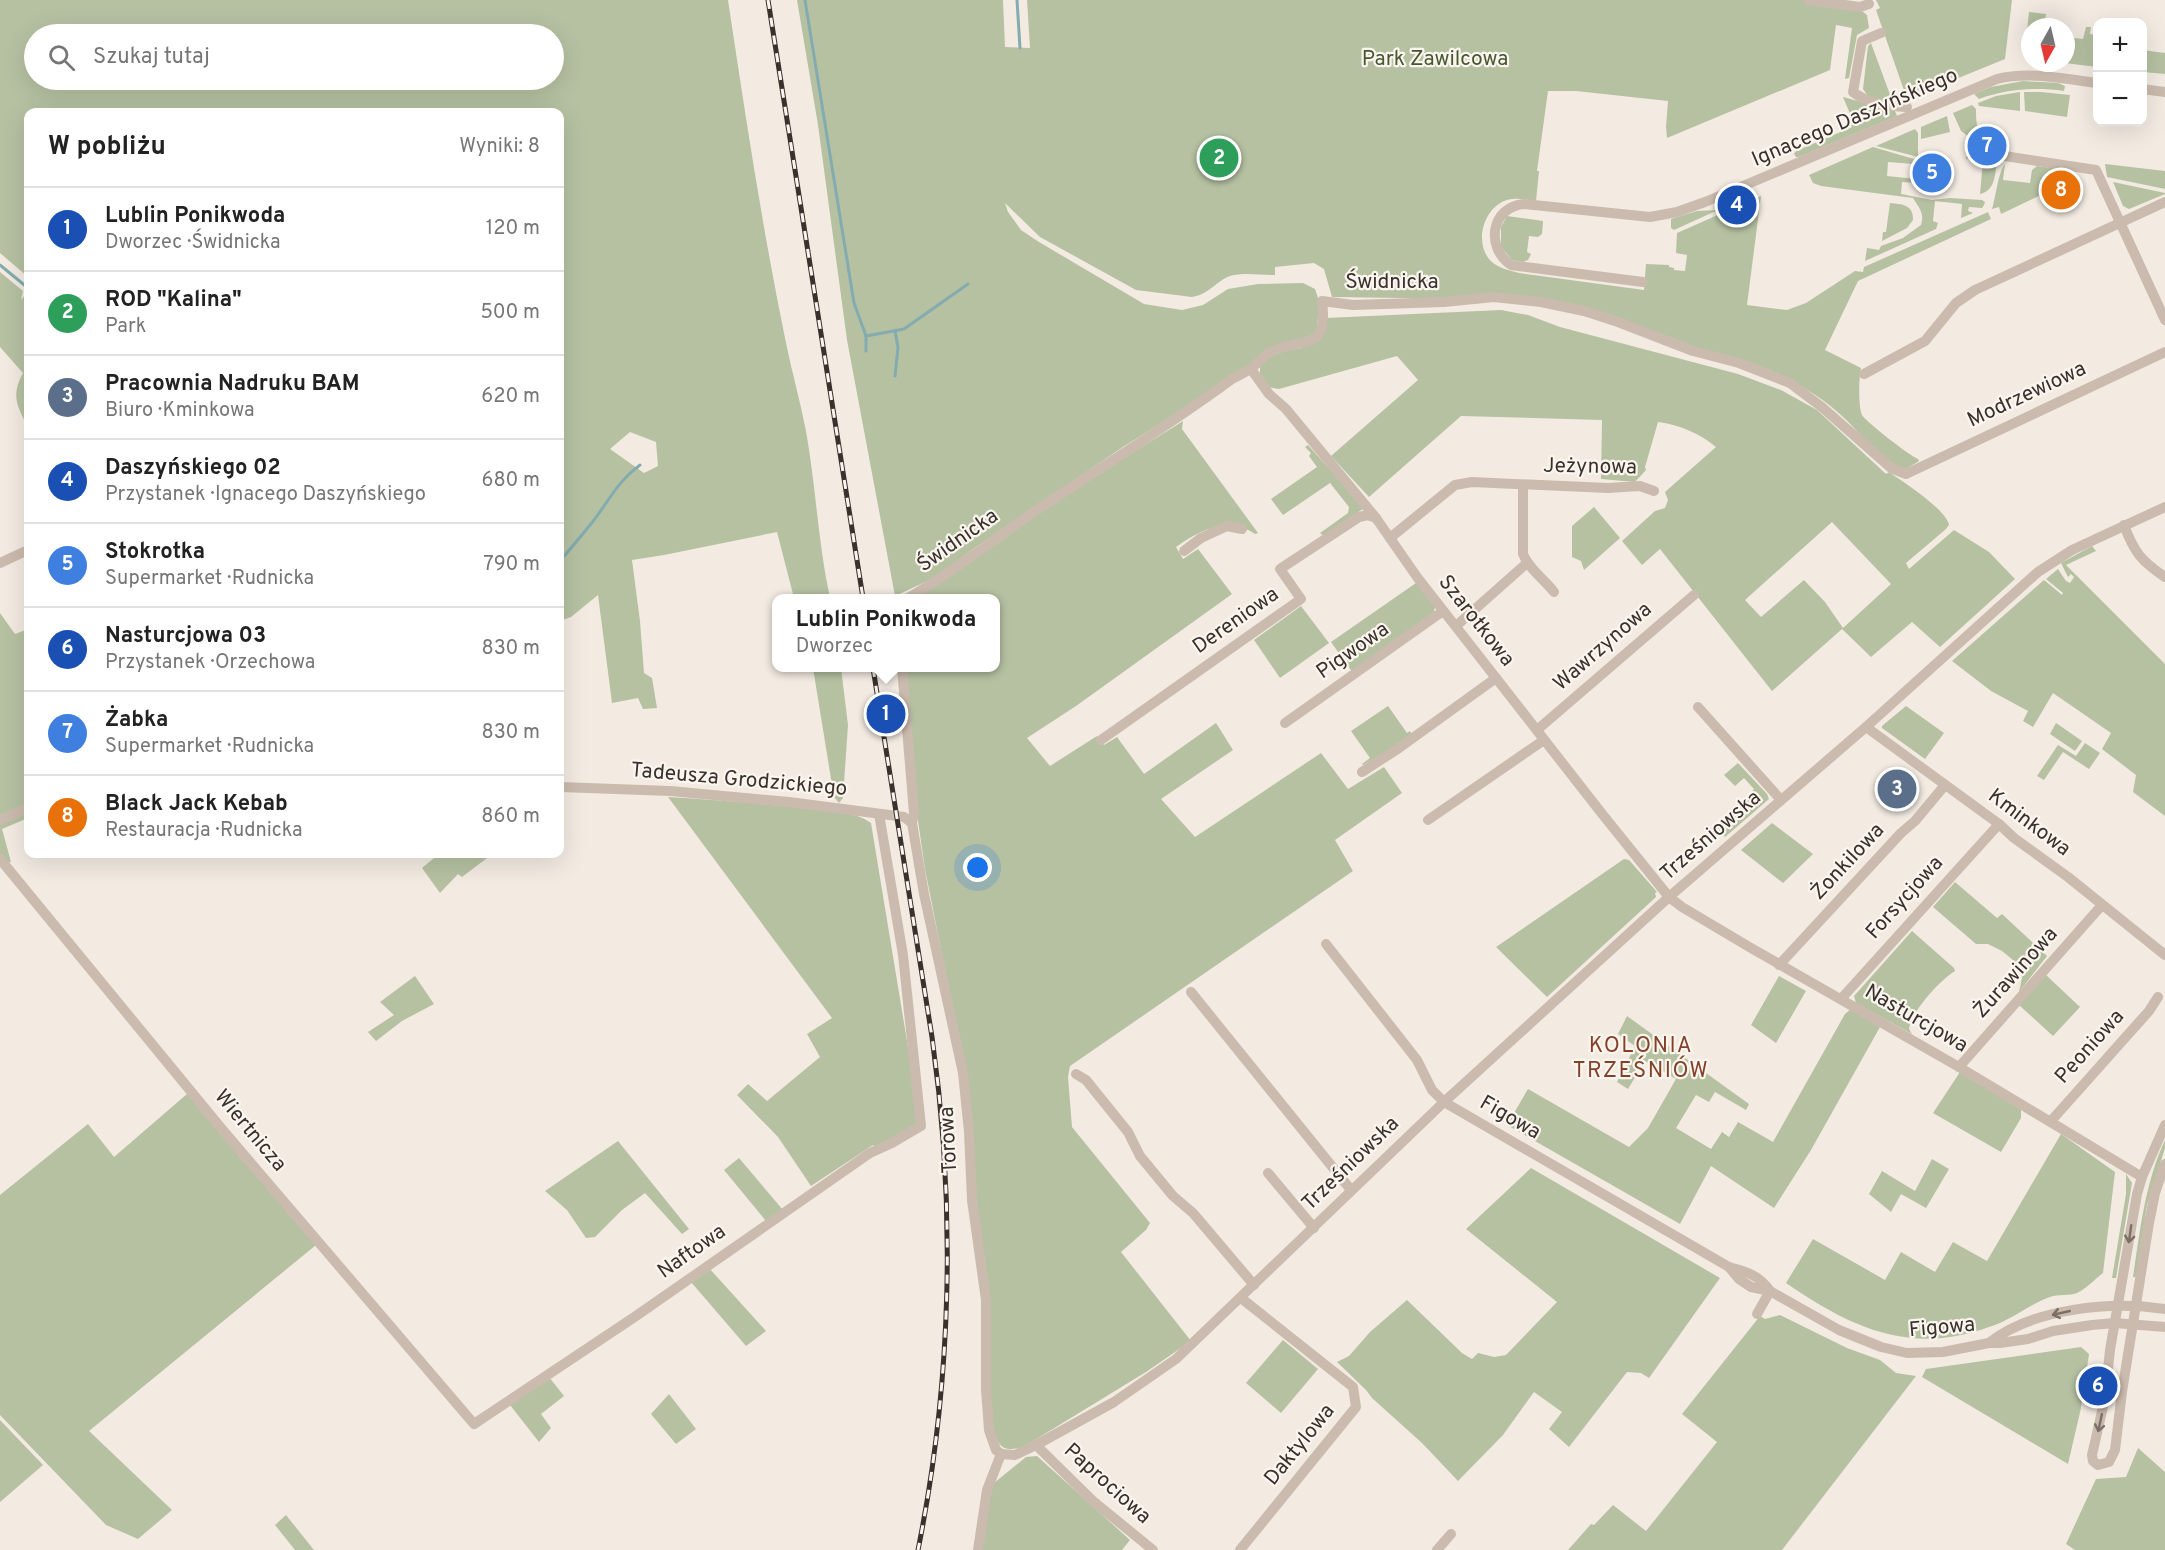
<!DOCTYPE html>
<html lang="pl">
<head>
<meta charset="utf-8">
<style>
	body { margin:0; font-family:Overpass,sans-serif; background:#f6f6f6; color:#222 }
	.controls { position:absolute; right:18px; top:18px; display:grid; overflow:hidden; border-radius:12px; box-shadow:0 6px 24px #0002 }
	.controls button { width:54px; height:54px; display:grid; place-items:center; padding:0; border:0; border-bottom:2px solid #e0e0e0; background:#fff; color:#222; font:30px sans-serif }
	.compass { position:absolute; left:2021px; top:18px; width:54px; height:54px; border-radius:50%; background:#fff; box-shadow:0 6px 24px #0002; rotate:188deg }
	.you { position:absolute; left:978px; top:868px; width:21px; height:21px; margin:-15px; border:4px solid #fff; border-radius:50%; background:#1a73e8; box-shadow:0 0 0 9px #1a73e833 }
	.badge { display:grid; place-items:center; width:39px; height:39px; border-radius:50%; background:#23555a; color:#fff; font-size:20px; font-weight:700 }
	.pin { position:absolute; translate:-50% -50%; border:3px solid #fff; box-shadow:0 2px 6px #0006 }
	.popup { position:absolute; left:772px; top:594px; width:228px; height:78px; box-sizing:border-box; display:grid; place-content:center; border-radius:12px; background:#fff; filter:drop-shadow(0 2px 4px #0005); font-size:20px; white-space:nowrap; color:#767676 }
	.popup b { font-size:22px; color:#222 }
	.popup::after { content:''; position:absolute; left:50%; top:100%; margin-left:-12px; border:12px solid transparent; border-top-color:#fff }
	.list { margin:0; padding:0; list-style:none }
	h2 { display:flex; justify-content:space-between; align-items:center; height:78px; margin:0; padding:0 24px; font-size:26px }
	h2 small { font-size:20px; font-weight:400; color:#767676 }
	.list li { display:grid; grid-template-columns:39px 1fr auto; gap:18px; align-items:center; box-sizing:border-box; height:84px; padding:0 24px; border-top:2px solid #e0e0e0 }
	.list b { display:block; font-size:22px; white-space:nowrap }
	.list p { margin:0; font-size:20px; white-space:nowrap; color:#767676 }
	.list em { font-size:20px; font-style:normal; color:#767676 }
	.icon { flex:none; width:33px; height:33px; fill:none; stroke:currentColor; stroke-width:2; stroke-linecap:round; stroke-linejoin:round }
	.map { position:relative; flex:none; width:2165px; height:1550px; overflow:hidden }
	.search { position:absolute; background:#fff; box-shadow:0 6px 24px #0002; left:24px; top:24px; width:540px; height:66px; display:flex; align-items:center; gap:15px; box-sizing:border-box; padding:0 21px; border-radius:33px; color:#767676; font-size:22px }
	.panel { position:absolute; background:#fff; box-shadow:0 6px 24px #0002; left:24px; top:108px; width:540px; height:750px; border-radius:12px }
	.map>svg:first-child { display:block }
</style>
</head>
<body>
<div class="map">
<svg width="2165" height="1550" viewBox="0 0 2165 1550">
	<rect width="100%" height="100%" fill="#f3ebe2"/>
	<g fill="#b6c1a2" fill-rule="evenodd">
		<path d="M0,0H728C745,113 762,226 785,338C791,369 800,400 806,431C816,487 818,543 830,598H794L777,532L664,555L632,560L640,621L644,673L652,678L657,708L643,709L638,698L612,703L598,595L571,617L560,621V112H28V277L0,253ZM34,34H554V80H34ZM630,432L656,442L658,466L644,473L610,449Z"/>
		<path d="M797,0H1003L1005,47L1030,48L1027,0H1839L1852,3L1867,15L1869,28L1857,35L1849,78L1845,79L1852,28L1836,25L1830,70L1667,138L1666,127L1668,101L1576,91H1548L1537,171H1539L1536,201C1528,200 1519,198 1512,199C1486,202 1473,239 1489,259C1496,268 1509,270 1519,273L1644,290L1646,264L1669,265V267L1674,268V270L1685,271L1687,255L1676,253L1677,233L1761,196L1747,305L1787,310L1806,303L1855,271L1863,272L1864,267L1988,212L1991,219L1858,281L1825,350L1861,368C1859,378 1858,406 1862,415C1865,421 1910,456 1918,459L1919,461L1906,469C1879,461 1862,434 1842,416C1825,400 1806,389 1787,377L1546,300L1332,297L1324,269L1314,263L1275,267V275C1261,275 1243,272 1230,276C1216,281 1210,294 1192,297L1136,290L1040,237L1005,203L1008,212L1021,230L1039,242L1144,304L1182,310L1203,305L1228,289L1258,284L1303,283L1315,289L1319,301L1317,332L1193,403L1123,447L976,547L934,578L895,596L847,340L818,125Z"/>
		<polygon points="1876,0 2012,0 2005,59 1907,99 1876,10 1880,8"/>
		<polygon points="2029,12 2046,14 2044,27 2030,27 2030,59 2024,58"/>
		<polygon points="2086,27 2091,27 2090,34 2097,35 2097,67 2065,63 2066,37 2083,39"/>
		<polygon points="1871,43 1892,100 1887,102 1868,96 1863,89 1868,46"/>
		<polygon points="2142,50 2165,53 2165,74 2143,72"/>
		<path d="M2023,81L2058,83L2065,86L2064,91C2034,87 2007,89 1979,99L1974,94L1991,87Z"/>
		<polygon points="2020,92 2020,111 1979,106 1978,103 1996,96"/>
		<polygon points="2024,92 2041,92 2070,95 2067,117 2025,111"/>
		<polygon points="1843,97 1895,111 1897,116 1799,157 1796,157 1794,154 1796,151 1852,127 1851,125 1854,123"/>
		<path d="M1972,105L1976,109C1975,132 1986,141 1966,160L1969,137L1961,131L1953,113Z"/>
		<polygon points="1947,116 1950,132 1921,139 1921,127"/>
		<polygon points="1915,129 1918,133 1918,157 1876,146"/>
		<path d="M1873,147L1914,159L1913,164L1888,162L1887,176L1916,179V183L1902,182L1901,194L1932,200L1950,198L1982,200L1985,202L1984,205L1982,208L1969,207L1968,211L1973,213L1961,218L1962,204L1935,201L1933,221L1938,223L1936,229L1865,261L1867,248L1879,250L1881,246L1903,238L1921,225C1925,212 1918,207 1913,198L1821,186L1813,183L1809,175Z"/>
		<path d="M1983,160L1997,162C1995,175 1995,191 1980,194Z"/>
		<path d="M2005,164L2003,180L2030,183L2032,170L2037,166L2059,169L2058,182L2060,186L2051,190L2050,188L2049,191L2001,214L1999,207L1992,209C1996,197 1998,172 2005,164Z"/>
		<polygon points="2105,164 2165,171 2165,189 2107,177"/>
		<polygon points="2113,182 2165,193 2165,194 2129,209 2123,206"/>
		<path d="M1890,203C1902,204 1914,205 1913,220L1907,228L1882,241L1883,232H1886Z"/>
		<polygon points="1718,210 1674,230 1671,228 1671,219 1697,211"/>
		<polygon points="1507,216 1543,221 1542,234 1538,237 1529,236 1527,252 1531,254 1528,260 1523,262 1512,260 1501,247 1501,227"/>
		<path d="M0,272L23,291L21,300L28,291V428C18,406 10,397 23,373L0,347Z"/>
		<path d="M1501,310L1528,315L1560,327L1738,374L1781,390L1817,410L1886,474L1889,472C1902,481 1947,510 1949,525L1946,529L1906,563L1909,569L1954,530L1989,552L2015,579L1940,647L1912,622L1871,657L1842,629L1772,691L1660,549L1642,565L1622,541L1655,511L1665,508L1668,500L1665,492L1716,447C1699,433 1680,425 1658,422L1645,467L1646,470L1635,482L1601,479L1602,420L1461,416L1369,497L1331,456L1418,380L1397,356L1279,389L1267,387L1260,376V366L1276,352L1302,348L1326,318ZM1832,522L1891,584L1843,628L1825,602L1804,580L1761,617L1745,600Z"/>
		<path d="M1183,421L1182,429L1258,533L1255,534C1228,516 1200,530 1176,547L1183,559L1198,549L1232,594L1076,706L1027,738L1050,766L1097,736L1104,745L1117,737L1144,774L1216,723L1233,750L1161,799L1195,837L1321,753L1348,789L1384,767L1402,793L1335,840L1353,871L1070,1066L1068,1077L1072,1127L1150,1223L1146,1230L1121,1252L1191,1341L1146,1372L1025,1446C1003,1453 999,1448 993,1428L975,1191L942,955L925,869L917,814L906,668H996V598H916L1029,518Z"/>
		<polygon points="1308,445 1364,508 1324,536 1320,533 1348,513 1349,507 1330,483 1283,515 1271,499 1317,467 1309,456 1311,453 1305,447"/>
		<polygon points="1594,507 1620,538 1584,570 1581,561 1572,557 1572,526"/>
		<polygon points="2092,546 2096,551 2066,565 2165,664 2165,816 2133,792 2136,775 2102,749 2111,733 2053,693 2033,727 2023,721 2028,711 1991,691 1952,661 2044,580 2062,595 2063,593 2046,579 2058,569 2066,581 2070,583 2074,577 2071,574 2068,577 2061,563"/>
		<polygon points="1416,583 1435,607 1433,615 1353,673 1331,642"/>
		<polygon points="1301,606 1329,643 1280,678 1254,640"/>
		<polygon points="0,613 15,634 28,629 28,818 2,829 11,862 0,863"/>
		<polygon points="813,668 841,668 848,725 843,798 839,803 834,797 833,791"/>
		<polygon points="1388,706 1407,733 1410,731 1413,736 1363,765 1362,764 1370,758 1351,731"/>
		<polygon points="1906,706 1944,733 1925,759 1882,728 1882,726"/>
		<polygon points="2056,723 2082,741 2075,751 2050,734"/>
		<polygon points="2085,743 2100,753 2089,769 2063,752 2044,780 2037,776 2058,745 2076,756"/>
		<polygon points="1738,763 1767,794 1769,799 1725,837 1716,826 1744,802 1754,789 1744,778 1735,786 1724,775"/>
		<path d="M668,797C715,800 762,803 808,809C828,811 855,811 871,823L921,1126L877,1150L873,1145L811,1186L778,1137L737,1095L748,1084L767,1101L820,1057L807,1034L832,1018Z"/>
		<polygon points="1772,823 1813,854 1783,883 1741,850"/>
		<polygon points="439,854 483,854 487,858 462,877 458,874 440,893 422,868"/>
		<polygon points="1624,859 1629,860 1657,892 1655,893 1656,897 1547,997 1496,947"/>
		<polygon points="1955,882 1997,918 2002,914 2047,956 2019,992 2023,973 2019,965 2002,951 1988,944 1976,944 1933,907"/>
		<path d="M1912,931L1954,968L1955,971C1940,980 1911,1012 1909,1029L1912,1034L1856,1003L1854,996Z"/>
		<polygon points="2046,975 2080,1007 2053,1036 2019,1005"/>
		<polygon points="415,976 434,1004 402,1021 376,1041 368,1032 394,1015 380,1002"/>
		<polygon points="1779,976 1806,991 1776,1043 1751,1025"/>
		<polygon points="1851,1009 1880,1027 1811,1150 1774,1208 1711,1166 1680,1224 1507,1125 1528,1089 1629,1147 1648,1128 1676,1079 1645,1061 1628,1089 1617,1082 1635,1046 1618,1034 1627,1016 1749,1104 1746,1110 1715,1092 1709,1102 1696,1095 1676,1128 1711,1149 1722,1132 1729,1137 1738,1122 1773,1142 1845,1014"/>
		<polygon points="1960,1072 2021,1107 2021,1118 2001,1152 1933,1113"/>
		<polygon points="187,1094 316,1245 89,1431 172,1510 138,1539 106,1525 0,1415 0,1195 88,1124 114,1157"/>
		<path d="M2061,1134L2115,1172L2103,1273C2095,1279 2086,1289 2077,1293C2069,1296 2058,1294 2050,1297C2030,1304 2013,1319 1992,1326C1912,1356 1853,1329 1786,1283L1813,1239L1885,1280L1901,1252L1935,1272L1953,1242L1987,1261Z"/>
		<path d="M2165,1140V1148L2147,1205L2136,1277H2133C2140,1231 2145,1183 2165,1140Z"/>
		<polygon points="618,1141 689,1229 682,1234 645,1193 622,1210 595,1237 586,1238 567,1210 545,1191"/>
		<polygon points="739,1158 783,1210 766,1221 724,1170"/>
		<polygon points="1932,1159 1949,1169 1926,1208 1901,1194 1891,1212 1869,1194 1882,1171 1915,1191"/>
		<polygon points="1531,1168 1720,1278 1649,1378 1641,1373 1627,1372 1569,1447 1549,1429 1562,1412 1534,1392 1503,1435 1458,1481 1422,1443 1372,1398 1366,1390 1337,1362 1349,1356 1370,1332 1407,1300 1462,1353 1472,1359 1478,1353 1494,1357 1506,1355 1557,1302 1466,1229"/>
		<polygon points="2126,1174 2132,1183 2116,1278 2112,1278 2126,1194"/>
		<polygon points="709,1268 766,1331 746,1346 691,1282"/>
		<polygon points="1780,1315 1847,1348 1880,1360 1896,1373 1916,1376 1782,1550 1568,1550 1591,1524 1594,1525 1613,1505 1646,1531 1717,1442 1682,1414 1760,1316 1765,1319"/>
		<polygon points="1283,1340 1318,1369 1281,1413 1246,1383"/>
		<polygon points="2081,1347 2089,1354 2081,1408 2068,1464 1922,1377 1926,1369"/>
		<polygon points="549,1377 564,1396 541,1414 551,1428 539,1442 510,1405"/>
		<polygon points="669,1394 696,1429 676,1444 651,1414"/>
		<polygon points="0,1420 43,1465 0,1502"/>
		<polygon points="2138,1448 2165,1472 2165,1550 2075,1550 2066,1544 2096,1479 2126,1477"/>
		<polygon points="1037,1456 1130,1540 1122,1550 982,1550 989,1498 994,1483 1026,1457"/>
		<polygon points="286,1515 314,1550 295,1550 275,1525"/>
	</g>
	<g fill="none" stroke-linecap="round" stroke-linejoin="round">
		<g stroke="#82acaf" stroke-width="3">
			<polyline points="805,0 854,303 866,336 904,329 968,284"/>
			<polyline points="1017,0 1020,48"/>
			<polyline points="0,265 28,288"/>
			<polyline points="895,331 898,347 895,376"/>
			<polyline points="866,351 866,336"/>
			<path d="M560,561C571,548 583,534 594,520C610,499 618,481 640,465"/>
		</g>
		<g stroke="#cbbbae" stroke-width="10">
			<polyline points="1809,0 1860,7 1869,4"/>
			<path d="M1881,33L1862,41L1853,92C1868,104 1889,106 1907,107"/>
			<polyline points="2142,89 2165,92"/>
			<polyline points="1978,152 2096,170 2165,320"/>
			<path d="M1643,282L1511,265C1485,247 1491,207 1524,204L1650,217L1677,212L1705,202L1997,79C2030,71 2064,79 2098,83"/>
			<polyline points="1251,369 1269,394 1286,409 1376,518 1417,577 1603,815 1669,897 1682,907 1751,948 1959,1067 2142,1177"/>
			<polyline points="1864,374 1925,341 1956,303 1975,290 2165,202"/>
			<path d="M1523,485V554C1529,569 1544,579 1554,592"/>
			<path d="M2124,525C2134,552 2141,561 2165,577"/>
			<polyline points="1390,538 1455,485 1472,482 1608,488 1640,486 1654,491"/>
			<polyline points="1184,551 1201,538 1227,526 1242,529"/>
			<polyline points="0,563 28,550"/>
			<path d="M908,598C950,574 988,544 1028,516C1096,470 1166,428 1232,379C1239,375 1247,372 1253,367C1259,362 1264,355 1271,352C1302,336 1329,354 1322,301L1353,305L1444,302L1494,297L1541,302L1584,311L1618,322L1693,351L1739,363L1790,383L1823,408L1891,468L1906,474L2165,352"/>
			<polyline points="1456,626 1527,563"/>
			<polyline points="902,668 914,813 912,823 924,894 963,1073 969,1132 972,1200 986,1300 986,1390 989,1430 996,1450 1001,1454"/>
			<polyline points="1698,707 1781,800"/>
			<polyline points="1285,723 1443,611"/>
			<polyline points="1866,727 1999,824 2014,838 2068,877 2165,955"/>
			<polyline points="1537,730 1694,595"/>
			<polyline points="1101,740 1301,599 1280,569 1359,517 1368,515 1376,518"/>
			<polyline points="1362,772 1399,748 1496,678"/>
			<polyline points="560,787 670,791 789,802 897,816 904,817 912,823"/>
			<polyline points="0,820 28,808"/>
			<polyline points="1428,820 1544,740"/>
			<polyline points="0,859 221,1128 474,1424 636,1316 870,1153 892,1143 921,1126 903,955 879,814"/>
			<path d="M1326,944L1417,1060L1432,1090L1444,1102L1729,1267C1746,1271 1760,1276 1770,1291"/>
			<polyline points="1779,965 1901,833 1915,821 1945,785"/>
			<polyline points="1191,992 1351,1190"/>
			<polyline points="1841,999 1999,824"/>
			<polyline points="1959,1067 2102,905"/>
			<polyline points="1076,1074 1086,1080 1128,1132 1140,1156 1173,1196 1193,1213 1254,1285"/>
			<polyline points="2051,1121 2149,1011 2158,997"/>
			<polyline points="2165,1125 2142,1177 2137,1194 2110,1350 2105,1398 2092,1455 2093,1461 2098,1465 2109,1462 2115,1450 2122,1392 2149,1223 2155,1193 2165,1164"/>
			<polyline points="1268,1173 1314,1228"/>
			<polyline points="1729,1267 1739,1279 1751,1287 1770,1291 1839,1330 1881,1347 1907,1353 1943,1352 1989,1343 2000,1343 2028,1339 2053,1331 2092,1325 2115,1323 2165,1327"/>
			<polyline points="1757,1314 1770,1291"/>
			<path d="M1989,1343C2033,1308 2111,1301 2165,1309"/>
			<polyline points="1036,1445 1093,1501 1153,1550"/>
			<polyline points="1001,1454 1015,1455 1036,1445 1114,1402 1176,1359 1444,1102 1669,897 1866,727 2038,572 2072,550 2165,507"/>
			<polyline points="978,1550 987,1490 1001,1454"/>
			<polyline points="1240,1550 1356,1407 1353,1387 1241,1298"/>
			<polyline points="1437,1550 1451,1534"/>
		</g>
		<g stroke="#3a302c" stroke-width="5">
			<g id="rail">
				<polyline points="768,0 863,598"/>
				<path d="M873,668L932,1037C956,1207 952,1382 918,1550"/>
			</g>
		</g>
		<use href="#rail" stroke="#faf5ee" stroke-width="3" stroke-dasharray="9" stroke-linecap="butt"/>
	</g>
	<defs><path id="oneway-shaft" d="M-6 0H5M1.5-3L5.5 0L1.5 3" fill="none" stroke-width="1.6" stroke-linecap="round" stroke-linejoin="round" transform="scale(1.5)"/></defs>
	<g stroke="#7b6f66">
		<use href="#oneway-shaft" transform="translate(2130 1234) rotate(98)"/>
		<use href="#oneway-shaft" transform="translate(2061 1313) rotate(167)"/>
		<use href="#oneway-shaft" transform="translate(2100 1423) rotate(102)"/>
	</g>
	<g text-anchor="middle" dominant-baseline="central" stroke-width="4.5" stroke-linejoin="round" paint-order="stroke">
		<g font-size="21" fill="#485730" stroke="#faf5ee">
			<text x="1435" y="59">Park Zawilcowa</text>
		</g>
		<g font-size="21" fill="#3a302c" stroke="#faf5ee">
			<text transform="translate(1855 118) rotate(-23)">Ignacego Daszyńskiego</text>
			<text x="1392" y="282">Świdnicka</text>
			<text transform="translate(2027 395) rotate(-25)">Modrzewiowa</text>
			<text transform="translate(1590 467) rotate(1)">Jeżynowa</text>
			<text transform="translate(958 541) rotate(-35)">Świdnicka</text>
			<text transform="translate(1236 621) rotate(-35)">Dereniowa</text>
			<text transform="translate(1476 621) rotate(52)">Szarotkowa</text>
			<text transform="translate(1603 647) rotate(-41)">Wawrzynowa</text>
			<text transform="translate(1353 651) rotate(-35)">Pigwowa</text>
			<text transform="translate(739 780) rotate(5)">Tadeusza Grodzickiego</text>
			<text transform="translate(2029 823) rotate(37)">Kminkowa</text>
			<text transform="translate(1711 836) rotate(-41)">Trześniowska</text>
			<text transform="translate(1848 862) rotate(-47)">Żonkilowa</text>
			<text transform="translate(1905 898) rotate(-48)">Forsycjowa</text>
			<text transform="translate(2016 973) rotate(-48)">Żurawinowa</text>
			<text transform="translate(1916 1019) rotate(30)">Nasturcjowa</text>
			<text transform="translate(2090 1047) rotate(-48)">Peoniowa</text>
			<text transform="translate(1510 1118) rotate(30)">Figowa</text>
			<text transform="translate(250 1131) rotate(50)">Wiertnicza</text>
			<text transform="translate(949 1140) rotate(-93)">Torowa</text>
			<text transform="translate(1351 1164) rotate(-44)">Trześniowska</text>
			<text transform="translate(692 1252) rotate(-35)">Naftowa</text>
			<text transform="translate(1942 1328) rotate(-5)">Figowa</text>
			<text transform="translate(1300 1445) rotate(-51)">Daktylowa</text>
			<text transform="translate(1107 1484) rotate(42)">Paprociowa</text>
		</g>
		<g font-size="22" letter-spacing="1.5" fill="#854028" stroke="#faf5ee">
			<text x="1641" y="1046">KOLONIA<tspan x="1641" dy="25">TRZEŚNIÓW</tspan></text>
		</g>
	</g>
</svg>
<div class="controls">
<button>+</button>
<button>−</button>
</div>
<svg class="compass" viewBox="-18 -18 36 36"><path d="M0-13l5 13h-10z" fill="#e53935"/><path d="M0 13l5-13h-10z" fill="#767676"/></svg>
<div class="you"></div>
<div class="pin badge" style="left:886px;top:714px;background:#1a4fb4">1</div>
<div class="popup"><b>Lublin Ponikwoda</b>Dworzec</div>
<div class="pin badge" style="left:1219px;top:158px;background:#2e9e5b">2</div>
<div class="pin badge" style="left:1897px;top:789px;background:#5c6f8a">3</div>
<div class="pin badge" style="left:1737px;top:205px;background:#1a4fb4">4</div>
<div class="pin badge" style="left:1932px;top:173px;background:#3f7fe0">5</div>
<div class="pin badge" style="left:2098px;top:1386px;background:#1a4fb4">6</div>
<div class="pin badge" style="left:1987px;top:146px;background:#3f7fe0">7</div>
<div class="pin badge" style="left:2061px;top:190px;background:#e8710a">8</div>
<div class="search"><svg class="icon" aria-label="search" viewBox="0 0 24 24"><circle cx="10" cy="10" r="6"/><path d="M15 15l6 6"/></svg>Szukaj tutaj</div>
<section class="panel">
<h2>W pobliżu<small>Wyniki: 8</small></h2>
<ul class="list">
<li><span class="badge" style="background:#1a4fb4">1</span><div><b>Lublin Ponikwoda</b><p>Dworzec · Świdnicka</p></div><em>120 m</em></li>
<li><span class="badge" style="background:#2e9e5b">2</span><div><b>ROD &quot;Kalina&quot;</b><p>Park</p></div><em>500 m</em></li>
<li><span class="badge" style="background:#5c6f8a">3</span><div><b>Pracownia Nadruku BAM</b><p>Biuro · Kminkowa</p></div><em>620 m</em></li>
<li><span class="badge" style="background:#1a4fb4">4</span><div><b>Daszyńskiego 02</b><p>Przystanek · Ignacego Daszyńskiego</p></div><em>680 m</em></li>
<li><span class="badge" style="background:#3f7fe0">5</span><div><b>Stokrotka</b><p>Supermarket · Rudnicka</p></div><em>790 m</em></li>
<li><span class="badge" style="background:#1a4fb4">6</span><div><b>Nasturcjowa 03</b><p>Przystanek · Orzechowa</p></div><em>830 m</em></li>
<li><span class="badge" style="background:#3f7fe0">7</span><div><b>Żabka</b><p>Supermarket · Rudnicka</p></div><em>830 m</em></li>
<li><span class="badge" style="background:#e8710a">8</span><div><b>Black Jack Kebab</b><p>Restauracja · Rudnicka</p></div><em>860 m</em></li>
</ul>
</section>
</div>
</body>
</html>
